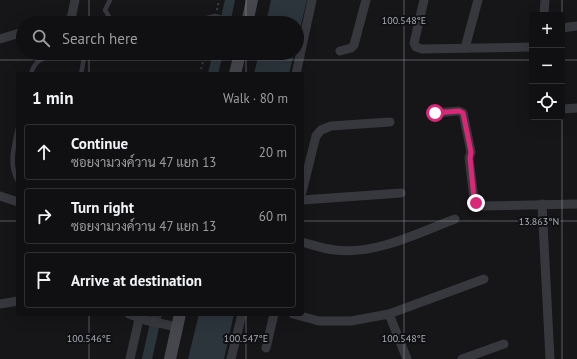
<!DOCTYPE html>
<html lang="en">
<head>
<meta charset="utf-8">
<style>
	body { margin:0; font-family:"PT Sans",Sarabun,sans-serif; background:#1e1e20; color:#f1f3f6 }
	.controls { position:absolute; right:12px; top:12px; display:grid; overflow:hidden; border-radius:4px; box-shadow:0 4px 16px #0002 }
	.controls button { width:36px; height:36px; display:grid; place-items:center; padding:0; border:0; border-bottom:1px solid #303032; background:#101012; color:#f1f3f6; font:20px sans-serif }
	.stop { position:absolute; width:12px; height:12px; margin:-9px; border:3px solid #db2777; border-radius:50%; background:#fff }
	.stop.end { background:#db2777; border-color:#fff; box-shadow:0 1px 4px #0008 }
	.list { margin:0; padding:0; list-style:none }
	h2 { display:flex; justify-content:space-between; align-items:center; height:52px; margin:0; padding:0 16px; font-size:17px }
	h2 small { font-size:13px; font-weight:400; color:#9c9d9f }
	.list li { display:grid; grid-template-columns:26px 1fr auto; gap:12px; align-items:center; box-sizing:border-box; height:56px; margin:0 8px 8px; padding:0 8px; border:1px solid #303032; border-radius:4px }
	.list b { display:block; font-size:15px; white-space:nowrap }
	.list p { margin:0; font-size:13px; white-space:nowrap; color:#9c9d9f }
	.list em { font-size:13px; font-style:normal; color:#9c9d9f }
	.icon { flex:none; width:22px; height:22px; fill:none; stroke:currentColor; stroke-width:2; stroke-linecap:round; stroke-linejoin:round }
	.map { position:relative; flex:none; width:577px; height:359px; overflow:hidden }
	.search { position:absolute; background:#101012; box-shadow:0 4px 16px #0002; left:16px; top:16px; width:288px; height:44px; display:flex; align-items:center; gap:10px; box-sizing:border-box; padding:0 14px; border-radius:22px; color:#9c9d9f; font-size:15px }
	.panel { position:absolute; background:#101012; box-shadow:0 4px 16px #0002; left:16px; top:72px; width:288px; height:244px; border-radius:4px }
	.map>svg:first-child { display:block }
</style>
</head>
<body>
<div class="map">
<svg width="577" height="359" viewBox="0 0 577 359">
	<rect width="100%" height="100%" fill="#161618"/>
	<g fill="#2c353c">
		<polygon points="271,0 307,0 297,41 297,23 266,23"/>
		<polygon points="259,53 294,53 289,74 254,74"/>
		<polygon points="199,314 234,314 224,359 188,359"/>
	</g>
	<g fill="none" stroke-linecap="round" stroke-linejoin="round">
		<g stroke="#2c353c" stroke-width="10">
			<polyline points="225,23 230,0"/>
			<polyline points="213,74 218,53"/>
			<polyline points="147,359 157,314"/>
		</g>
		<g stroke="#3d3f44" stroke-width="2" stroke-dasharray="2 3" stroke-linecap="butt">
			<polyline points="217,10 219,0"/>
			<polyline points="200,74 205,53"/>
		</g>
		<g stroke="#37383d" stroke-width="4.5">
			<polyline points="110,0 105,10 113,23"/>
			<polyline points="187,23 215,16 238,23"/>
			<path d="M31,74C35,59 43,59 56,53"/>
			<polyline points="81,74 84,58 82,53"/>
			<path d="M18,128C14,146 8,165 18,181"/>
		</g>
		<g stroke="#37383d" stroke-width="9">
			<polyline points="424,0 414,43 416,47 422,49 532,47"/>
			<polyline points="544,15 545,0"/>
			<polyline points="59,23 71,19 75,0"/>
			<polyline points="562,28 577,26"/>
			<polyline points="0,39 23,32"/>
			<polyline points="465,48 478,0"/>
			<polyline points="340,51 351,48 354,45 366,0"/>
			<polyline points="296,74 312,0"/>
			<polyline points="563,109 577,108"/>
			<polyline points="435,113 459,111 463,113 471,152 469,158 474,199 476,203 482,206 577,204"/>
			<polyline points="302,192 316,136 321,130 331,126 390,122"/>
			<polyline points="0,196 18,202"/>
			<polyline points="302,200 401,193"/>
			<polyline points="542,204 550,359"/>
			<path d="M302,242C313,245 324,249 335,250C376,255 418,233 455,219"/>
			<polyline points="0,304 18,301"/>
			<polyline points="129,314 145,320 177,327"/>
			<polyline points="293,314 319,321 351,321 389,314 484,279"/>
			<polyline points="389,314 407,359"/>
			<polyline points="266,348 274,314"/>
			<polyline points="130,359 139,319"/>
			<polyline points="231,359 242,314"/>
			<polyline points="462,359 504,344"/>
		</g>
		<g stroke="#45474d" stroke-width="12">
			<polyline points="247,23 252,0"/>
			<polyline points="235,74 240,53"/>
			<polyline points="170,359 180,314"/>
		</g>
	</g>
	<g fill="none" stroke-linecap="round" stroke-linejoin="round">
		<polyline stroke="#db2777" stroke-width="5" points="435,113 459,111 463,113 471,152 470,158 474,199 476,203"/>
	</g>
	<path fill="none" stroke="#a8adb8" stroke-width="1" stroke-opacity="0.45" d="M89,0V23M246,0V23M404,0V359M562,0V15M89,53V74M246,53V74M0,60H532M562,60H577M562,117V359M0,221H18M302,221H577M89,314V359M246,314V359"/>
	<g font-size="10" text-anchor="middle" fill="#a8adb8" stroke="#111113" stroke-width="4" stroke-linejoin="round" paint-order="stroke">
		<text x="404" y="24">100.548°E</text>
		<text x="539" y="225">13.863°N</text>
		<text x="89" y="342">100.546°E</text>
		<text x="246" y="342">100.547°E</text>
		<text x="404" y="342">100.548°E</text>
	</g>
</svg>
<div class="controls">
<button>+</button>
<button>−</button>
<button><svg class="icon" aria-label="locate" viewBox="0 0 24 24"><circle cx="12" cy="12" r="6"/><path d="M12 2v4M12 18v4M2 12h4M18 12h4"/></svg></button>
</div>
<div class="stop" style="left:435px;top:113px"></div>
<div class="stop end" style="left:476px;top:203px"></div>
<div class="search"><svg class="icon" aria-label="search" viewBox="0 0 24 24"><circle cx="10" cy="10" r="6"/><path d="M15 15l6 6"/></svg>Search here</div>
<section class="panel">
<h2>1 min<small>Walk · 80 m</small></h2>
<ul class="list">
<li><svg class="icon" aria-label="ahead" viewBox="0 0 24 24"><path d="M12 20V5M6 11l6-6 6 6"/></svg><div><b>Continue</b><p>ซอยงามวงค์วาน 47 แยก 13</p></div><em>20 m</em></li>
<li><svg class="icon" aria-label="right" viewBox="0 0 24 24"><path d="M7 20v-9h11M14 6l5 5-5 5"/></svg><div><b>Turn right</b><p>ซอยงามวงค์วาน 47 แยก 13</p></div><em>60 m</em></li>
<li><svg class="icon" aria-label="arrive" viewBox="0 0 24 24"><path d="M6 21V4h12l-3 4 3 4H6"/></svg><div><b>Arrive at destination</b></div></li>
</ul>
</section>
</div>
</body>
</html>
